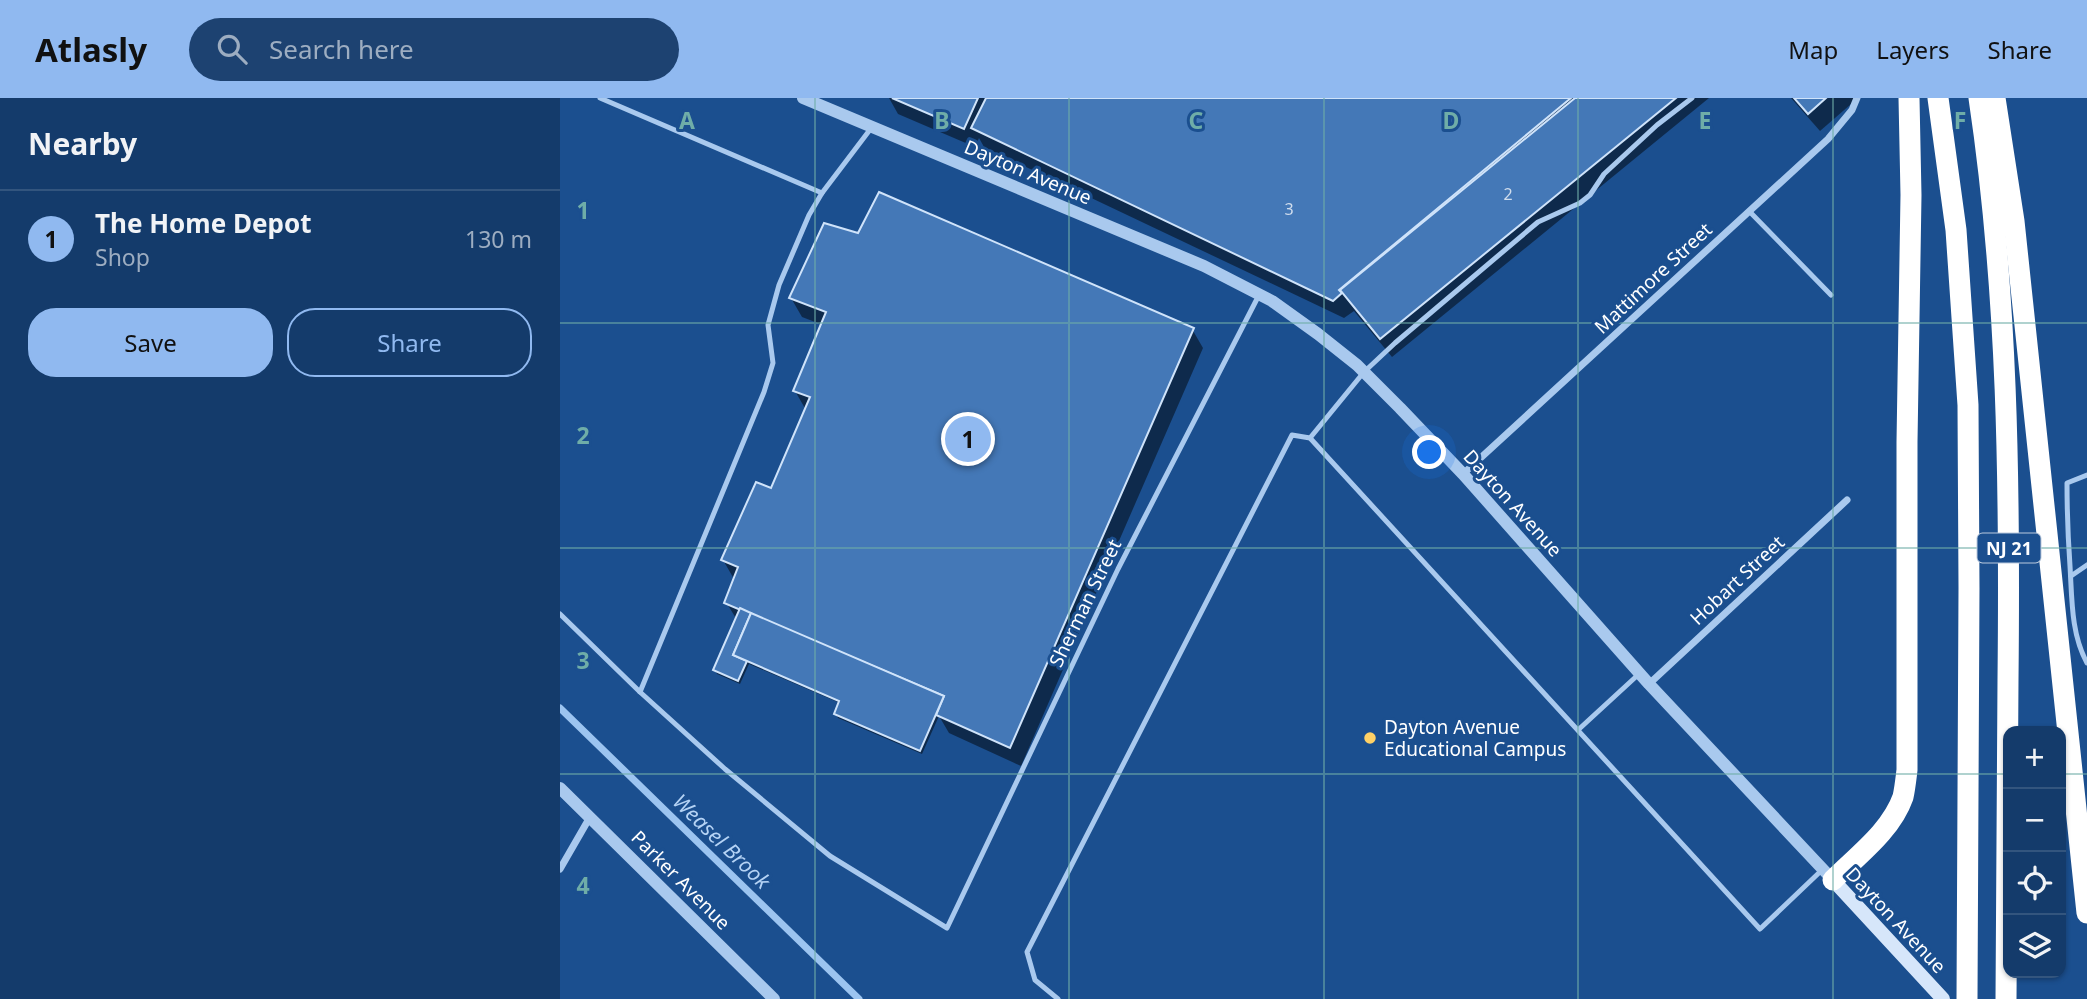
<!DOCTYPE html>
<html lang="en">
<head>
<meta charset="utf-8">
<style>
	body { margin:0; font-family:"Noto Sans",sans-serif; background:#1d4271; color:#f1f3f6 }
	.controls { position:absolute; right:21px; bottom:21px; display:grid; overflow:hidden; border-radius:14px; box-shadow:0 2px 5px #0004 }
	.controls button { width:63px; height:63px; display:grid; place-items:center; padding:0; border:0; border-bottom:2px solid #33557e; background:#143b6b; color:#f1f3f6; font:35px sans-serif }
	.you { position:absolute; left:870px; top:355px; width:24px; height:24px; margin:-18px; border:5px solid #fff; border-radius:50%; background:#1a73e8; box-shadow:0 0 0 10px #1a73e833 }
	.badge { display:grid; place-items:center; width:46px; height:46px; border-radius:50%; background:#90b9f0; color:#111; font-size:23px; font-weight:700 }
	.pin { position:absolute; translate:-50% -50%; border:4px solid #fff; box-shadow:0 2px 7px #0006 }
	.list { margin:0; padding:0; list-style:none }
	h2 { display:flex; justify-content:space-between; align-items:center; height:91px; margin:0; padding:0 28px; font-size:30px }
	h2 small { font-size:23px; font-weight:400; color:#9dadc1 }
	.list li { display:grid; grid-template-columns:46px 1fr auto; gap:21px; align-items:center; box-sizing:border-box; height:98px; padding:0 28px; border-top:2px solid #33557e }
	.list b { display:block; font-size:26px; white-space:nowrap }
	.list p { margin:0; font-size:23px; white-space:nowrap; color:#9dadc1 }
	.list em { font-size:23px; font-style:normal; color:#9dadc1 }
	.actions { display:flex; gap:14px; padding:21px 28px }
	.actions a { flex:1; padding:16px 0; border:2px solid #90b9f0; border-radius:28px; text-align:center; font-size:24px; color:#90b9f0 }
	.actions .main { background:#90b9f0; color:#111 }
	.icon { flex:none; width:38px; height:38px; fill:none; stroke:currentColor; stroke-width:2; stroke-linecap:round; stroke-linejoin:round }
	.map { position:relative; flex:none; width:1527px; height:901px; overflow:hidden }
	header { display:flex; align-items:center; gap:42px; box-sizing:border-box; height:98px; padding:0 35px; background:#90b9f0; color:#111 }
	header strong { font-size:33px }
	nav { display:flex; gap:38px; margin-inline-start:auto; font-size:24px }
	.search { width:490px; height:63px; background:#1d4271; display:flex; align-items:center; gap:18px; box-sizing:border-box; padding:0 24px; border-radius:38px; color:#9dadc1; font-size:26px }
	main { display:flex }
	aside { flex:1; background:#143b6b }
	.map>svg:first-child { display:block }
</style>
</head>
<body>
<header>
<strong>Atlasly</strong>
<div class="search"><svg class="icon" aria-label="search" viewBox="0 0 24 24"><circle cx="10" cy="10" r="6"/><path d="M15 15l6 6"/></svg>Search here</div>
<nav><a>Map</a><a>Layers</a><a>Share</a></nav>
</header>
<main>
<aside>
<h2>Nearby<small></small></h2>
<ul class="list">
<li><span class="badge">1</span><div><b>The Home Depot</b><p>Shop</p></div><em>130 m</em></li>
</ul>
<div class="actions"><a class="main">Save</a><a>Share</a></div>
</aside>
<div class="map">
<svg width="1527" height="901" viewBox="0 0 1527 901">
	<rect width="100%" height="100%" fill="#1b4f8f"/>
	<g fill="#0007">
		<polygon points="329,0 1149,0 832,259 794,213 784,220 424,49 419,40 415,49 338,16"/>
		<polygon points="1231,0 1298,0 1260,33"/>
		<polygon points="231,200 632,231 643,250 461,668 389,635 379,618 362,656 278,620 276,616 280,605 189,566 180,586 157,576 155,572 177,522 166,504 174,481 163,462 212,392 246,312 235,293 263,227 242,219"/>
	</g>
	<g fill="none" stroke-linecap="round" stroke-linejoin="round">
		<polyline stroke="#9cc4f0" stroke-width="7" points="0,610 299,901"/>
	</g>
	<g fill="#4478b7" stroke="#cfe3fa" stroke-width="2">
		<polygon points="332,0 418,0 404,31"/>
		<polygon points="426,0 1011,0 779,192 782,195 773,203 411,30"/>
		<polygon points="1015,0 1116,0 820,241 780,192"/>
		<polygon points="1234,0 1266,0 1248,16"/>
		<polygon points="319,94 634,230 450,650 376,617 384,598 164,505 178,469 161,462 196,384 211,390 250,299 233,293 266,214 229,200 264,125 298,135"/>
		<polygon points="180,510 191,515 173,557 187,563 178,583 153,572"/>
		<polygon points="191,515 384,598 360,653 274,616 279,603 173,557"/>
	</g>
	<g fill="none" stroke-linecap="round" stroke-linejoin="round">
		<g stroke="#a9c9ee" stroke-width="5">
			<polyline points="40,0 262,95"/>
			<polyline points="1189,113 1271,197"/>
			<polyline points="750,340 804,274 835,245 978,124 1020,105 1030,97 1044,76 1097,27 1132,0"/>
			<path d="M1527,377L1507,385C1507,413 1508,440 1510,468C1512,501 1511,536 1527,565"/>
			<polyline points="1511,478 1527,467"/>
			<polyline points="0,516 80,594 165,671 270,758 387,830 558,471 699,197"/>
			<polyline points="80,594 204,294 213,265 208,227 219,187 249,117 262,95 312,29"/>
			<polyline points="1018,632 1080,575"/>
			<polyline points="498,901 475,882 467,854 732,337 750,340 1200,831 1263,771"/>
		</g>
		<g stroke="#a9c9ee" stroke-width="7">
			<polyline points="903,376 1268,41 1292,12 1297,0"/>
			<polyline points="1089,586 1287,402"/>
			<polyline points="0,771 30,719"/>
		</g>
		<g stroke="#a9c9ee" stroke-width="12">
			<polyline points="243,0 644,168 712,203 758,236 797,267 840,310 903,376 1089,586 1273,782"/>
			<polyline points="0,690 214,901"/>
		</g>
		<polyline stroke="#d6e6fa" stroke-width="14" points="1273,782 1383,901"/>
		<g stroke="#fff" stroke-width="21">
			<polyline points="1378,0 1396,132 1408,307 1409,490 1407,901"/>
			<path d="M1419,0C1448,195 1450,386 1448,582C1447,689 1447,795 1446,901"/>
			<polyline points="1435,0 1454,123 1527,815"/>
			<path d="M1273,782C1298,757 1331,733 1343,699C1345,690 1346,680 1347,672V344L1351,97L1349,0"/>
		</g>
	</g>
	<path fill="none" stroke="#6fada8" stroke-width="2" stroke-opacity="0.55" d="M255,0V901M509,0V901M764,0V901M1018,0V901M1273,0V901M0,225H1527M0,450H1527M0,676H1448M1501,676H1527"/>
	<circle fill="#ffd166" stroke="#1b4f8f" stroke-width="2.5" cx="810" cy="640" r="7"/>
	<g text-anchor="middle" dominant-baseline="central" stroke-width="6" stroke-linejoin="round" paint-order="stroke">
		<g font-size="16" fill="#d0dded">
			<text x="948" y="96">2</text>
			<text x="729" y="111">3</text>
		</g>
		<rect fill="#1b4f8f" stroke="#bbcadd" stroke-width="2" x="1417.5" y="435.5" width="63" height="29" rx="5"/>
		<g font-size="18" font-weight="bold" fill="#fff">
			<text x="1449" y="450">NJ 21</text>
		</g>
		<g font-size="19" fill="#fff" stroke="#1b4f8f">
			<text transform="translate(468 74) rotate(23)">Dayton Avenue</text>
			<text transform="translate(1093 180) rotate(-43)">Mattimore Street</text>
			<text transform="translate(953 405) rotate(48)">Dayton Avenue</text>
			<text transform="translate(1177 482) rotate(-43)">Hobart Street</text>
			<text transform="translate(525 505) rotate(-64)">Sherman Street</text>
			<text transform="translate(121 782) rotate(45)">Parker Avenue</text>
			<text transform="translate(1336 822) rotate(47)">Dayton Avenue</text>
		</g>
		<g font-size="19" fill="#fff" stroke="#1b4f8f" text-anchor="start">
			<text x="824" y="629">Dayton Avenue<tspan x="824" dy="22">Educational Campus</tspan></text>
		</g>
		<g font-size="21" font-style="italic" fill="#b5d3f5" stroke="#1b4f8f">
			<text transform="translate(162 743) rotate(44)">Weasel Brook</text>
		</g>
	</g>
	<g font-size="23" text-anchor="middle" font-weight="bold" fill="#6fada8" stroke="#1b4f8f" stroke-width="6" stroke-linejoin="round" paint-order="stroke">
		<text x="127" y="31">A</text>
		<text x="382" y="31">B</text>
		<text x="636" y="31">C</text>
		<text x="891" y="31">D</text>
		<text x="1145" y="31">E</text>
		<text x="1400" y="31">F</text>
		<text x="23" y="121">1</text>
		<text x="23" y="346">2</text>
		<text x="23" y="571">3</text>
		<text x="23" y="796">4</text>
	</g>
</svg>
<div class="controls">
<button>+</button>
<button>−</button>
<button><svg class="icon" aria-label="locate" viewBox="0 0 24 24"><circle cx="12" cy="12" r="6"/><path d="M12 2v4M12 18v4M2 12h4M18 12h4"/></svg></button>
<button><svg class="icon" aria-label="layers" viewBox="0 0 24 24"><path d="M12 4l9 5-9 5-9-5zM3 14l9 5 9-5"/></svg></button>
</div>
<div class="you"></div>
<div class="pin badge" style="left:408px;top:341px">1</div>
</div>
</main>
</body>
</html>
